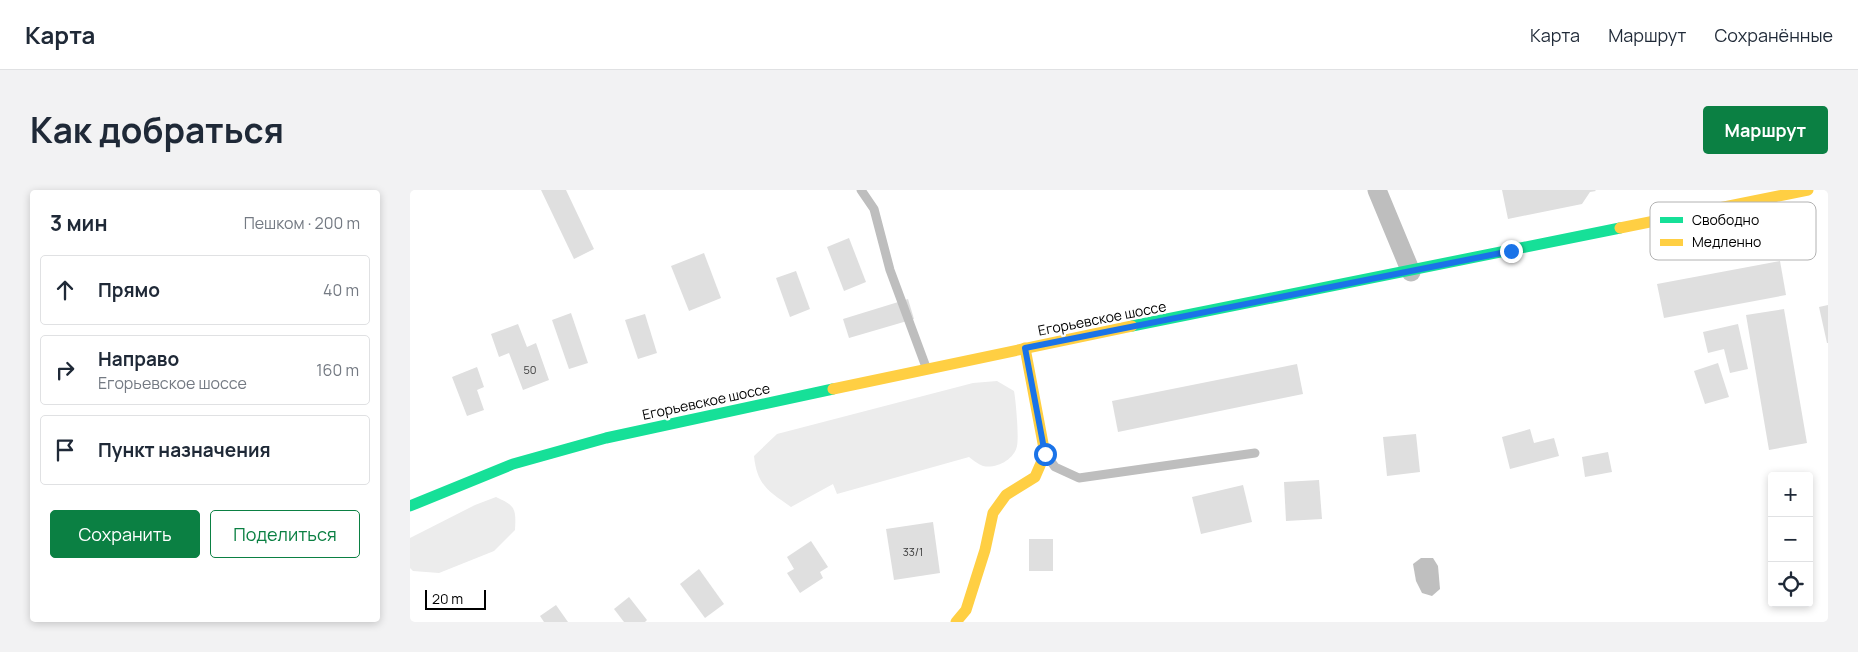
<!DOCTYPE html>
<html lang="ru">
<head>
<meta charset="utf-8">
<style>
	body { margin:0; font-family:Manrope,sans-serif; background:#f2f2f3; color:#1f2937 }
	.controls { position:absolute; right:15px; bottom:15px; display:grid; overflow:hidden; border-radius:5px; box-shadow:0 2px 8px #0003 }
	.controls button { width:45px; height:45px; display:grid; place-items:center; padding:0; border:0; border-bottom:1px solid #e0e1e3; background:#fff; color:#1f2937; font:25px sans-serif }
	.scale { position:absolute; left:15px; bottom:12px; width:61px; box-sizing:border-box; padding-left:5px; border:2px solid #000; border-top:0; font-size:14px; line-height:18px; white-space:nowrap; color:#000; -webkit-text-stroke:4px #fff; paint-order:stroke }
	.stop { position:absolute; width:15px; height:15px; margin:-11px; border:4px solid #1a73e8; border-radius:50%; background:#fff }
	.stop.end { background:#1a73e8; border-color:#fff; box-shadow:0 1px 5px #0008 }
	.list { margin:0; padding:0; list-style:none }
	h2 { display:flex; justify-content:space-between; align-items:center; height:65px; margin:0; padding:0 20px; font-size:21px }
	h2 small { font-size:16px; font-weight:400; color:#747a83 }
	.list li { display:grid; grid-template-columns:32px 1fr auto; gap:15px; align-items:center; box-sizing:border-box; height:70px; margin:0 10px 10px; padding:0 10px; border:1px solid #e0e1e3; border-radius:5px }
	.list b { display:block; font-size:19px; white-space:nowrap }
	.list p { margin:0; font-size:16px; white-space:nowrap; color:#747a83 }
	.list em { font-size:16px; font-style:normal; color:#747a83 }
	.actions { display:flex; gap:10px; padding:15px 20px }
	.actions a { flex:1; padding:11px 0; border:1px solid #0b8043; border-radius:5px; text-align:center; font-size:18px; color:#0b8043 }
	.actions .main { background:#0b8043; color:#fff }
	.icon { flex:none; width:28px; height:28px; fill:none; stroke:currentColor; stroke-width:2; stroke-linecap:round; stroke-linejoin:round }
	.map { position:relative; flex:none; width:1418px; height:432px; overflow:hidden; border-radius:5px }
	header { display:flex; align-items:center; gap:30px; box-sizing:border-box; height:70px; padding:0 25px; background:#fff; border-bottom:1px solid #e0e1e3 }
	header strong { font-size:24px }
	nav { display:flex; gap:28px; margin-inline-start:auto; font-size:18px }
	.intro { display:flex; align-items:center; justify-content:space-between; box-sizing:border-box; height:120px; padding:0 30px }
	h1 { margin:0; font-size:35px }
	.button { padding:12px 22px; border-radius:5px; background:#0b8043; color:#fff; font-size:18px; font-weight:700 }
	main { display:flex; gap:30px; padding:0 30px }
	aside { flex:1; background:#fff; border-radius:5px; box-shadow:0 2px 8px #0003 }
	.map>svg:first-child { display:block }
</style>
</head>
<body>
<header>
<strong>Карта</strong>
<nav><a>Карта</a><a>Маршрут</a><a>Сохранённые</a></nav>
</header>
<div class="intro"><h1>Как добраться</h1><a class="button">Маршрут</a></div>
<main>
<aside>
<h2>3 мин<small>Пешком · 200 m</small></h2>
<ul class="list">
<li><svg class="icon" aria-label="ahead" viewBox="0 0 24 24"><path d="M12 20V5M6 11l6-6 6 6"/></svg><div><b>Прямо</b></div><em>40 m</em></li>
<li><svg class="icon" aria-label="right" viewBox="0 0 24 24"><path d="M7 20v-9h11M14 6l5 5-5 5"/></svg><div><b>Направо</b><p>Егорьевское шоссе</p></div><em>160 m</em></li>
<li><svg class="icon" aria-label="arrive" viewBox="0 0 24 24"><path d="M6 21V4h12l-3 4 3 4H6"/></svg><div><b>Пункт назначения</b></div></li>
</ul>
<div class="actions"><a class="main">Сохранить</a><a>Поделиться</a></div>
</aside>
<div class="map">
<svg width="1418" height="432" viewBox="0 0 1418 432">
	<rect width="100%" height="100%" fill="#fff"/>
	<g fill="#ececec">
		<path d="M587,191L604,201C606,211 609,247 607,256C604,270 586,279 573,276C568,274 563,270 559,267L427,304L423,294L381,317C358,301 347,295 344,266L367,244L563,193Z"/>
		<path d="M86,307C106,316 106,319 105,340L84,361L29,383L3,381L0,378V348L65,315Z"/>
	</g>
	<polygon fill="#bfbfbf" points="1011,368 1023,368 1028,376 1030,399 1022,406 1012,403 1006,391 1003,374"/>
	<g fill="#dfdfdf">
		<polygon points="131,0 156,0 184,59 164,69"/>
		<polygon points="1092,0 1185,0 1186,1 1180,2 1172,14 1098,29"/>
		<polygon points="439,48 456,92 434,101 417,57"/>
		<polygon points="294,63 311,108 279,121 261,76"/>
		<polygon points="1370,71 1376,105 1254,128 1247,94"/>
		<polygon points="386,81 400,119 380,127 366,88"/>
		<polygon points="498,109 504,129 439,148 433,129"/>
		<polygon points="1418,115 1418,153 1417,153 1409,117"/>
		<polygon points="1374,119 1397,253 1359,260 1336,125"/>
		<polygon points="161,123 178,173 159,179 142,130"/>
		<polygon points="235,124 247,163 228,169 215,130"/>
		<polygon points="108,134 117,157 126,153 139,190 113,200 99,163 89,167 81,144"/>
		<polygon points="1328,134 1338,179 1320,183 1314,159 1298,163 1293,142"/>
		<polygon points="1308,173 1319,207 1295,214 1284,181"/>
		<polygon points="887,174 893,204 708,242 702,211"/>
		<polygon points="67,177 74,197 67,200 74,220 57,226 42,187"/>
		<polygon points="1120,239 1124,253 1144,248 1149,266 1100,279 1092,247"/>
		<polygon points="1006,244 1010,282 977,286 973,247"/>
		<polygon points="1198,262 1202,282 1175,287 1172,267"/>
		<polygon points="909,290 912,329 876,331 874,292"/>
		<polygon points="833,295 842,332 791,344 782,307"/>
		<polygon points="523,332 530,383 484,390 476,339"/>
		<rect x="619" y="349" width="24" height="32"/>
		<polygon points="401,351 418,377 410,382 413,388 390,403 377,383 384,379 377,367"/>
		<polygon points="289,379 314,414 295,428 270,394"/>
		<polygon points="219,407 237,430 235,432 214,432 204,419"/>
		<polygon points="146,415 158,432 134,432 130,426"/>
	</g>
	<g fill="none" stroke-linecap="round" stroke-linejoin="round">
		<g stroke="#bebebe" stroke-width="9">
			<polyline points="451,0 464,19 480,80 516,177"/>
			<polyline points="637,266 645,277 669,288 845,263"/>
		</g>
		<polyline stroke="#bebebe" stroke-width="19" points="967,0 1001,82"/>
		<g stroke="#16e098" stroke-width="11">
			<polyline points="722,136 1210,38"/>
			<polyline points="0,316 103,274 196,248 423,199"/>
		</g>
		<g stroke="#ffcf43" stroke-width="11">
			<polyline points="1210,38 1398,0"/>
			<polyline points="423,199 722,136"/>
			<polyline points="546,432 556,420 575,360 583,323 596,305 625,287 635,264 615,158"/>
		</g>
	</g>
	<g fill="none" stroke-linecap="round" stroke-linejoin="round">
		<polyline stroke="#1a73e8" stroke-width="6" points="635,264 615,158 1101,61"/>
	</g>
	<g text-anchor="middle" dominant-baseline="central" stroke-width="4.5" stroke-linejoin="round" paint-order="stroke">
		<g font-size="11" fill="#383838">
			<text x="120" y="179">50</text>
			<text x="503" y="361">33/1</text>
		</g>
		<g font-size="14" fill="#000" stroke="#fff">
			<text transform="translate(692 128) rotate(-11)">Егорьевское шоссе</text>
			<text transform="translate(296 211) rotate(-12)">Егорьевское шоссе</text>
		</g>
	</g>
	<rect x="1240" y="12" width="166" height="58" rx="8" fill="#fff" stroke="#b2b2b2" stroke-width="1"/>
	<rect x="1250" y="27" width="23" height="6" fill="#16e098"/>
	<rect x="1250" y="49" width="23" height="7" fill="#ffcf43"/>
	<g font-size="14" fill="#000">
		<text x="1282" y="35">Свободно</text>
		<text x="1282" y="57">Медленно</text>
	</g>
</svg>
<div class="controls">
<button>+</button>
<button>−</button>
<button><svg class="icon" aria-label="locate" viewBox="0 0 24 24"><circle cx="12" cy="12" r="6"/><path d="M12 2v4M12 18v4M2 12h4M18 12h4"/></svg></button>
</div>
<div class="scale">20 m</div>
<div class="stop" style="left:635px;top:264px"></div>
<div class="stop end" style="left:1101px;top:61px"></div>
</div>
</main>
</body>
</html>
